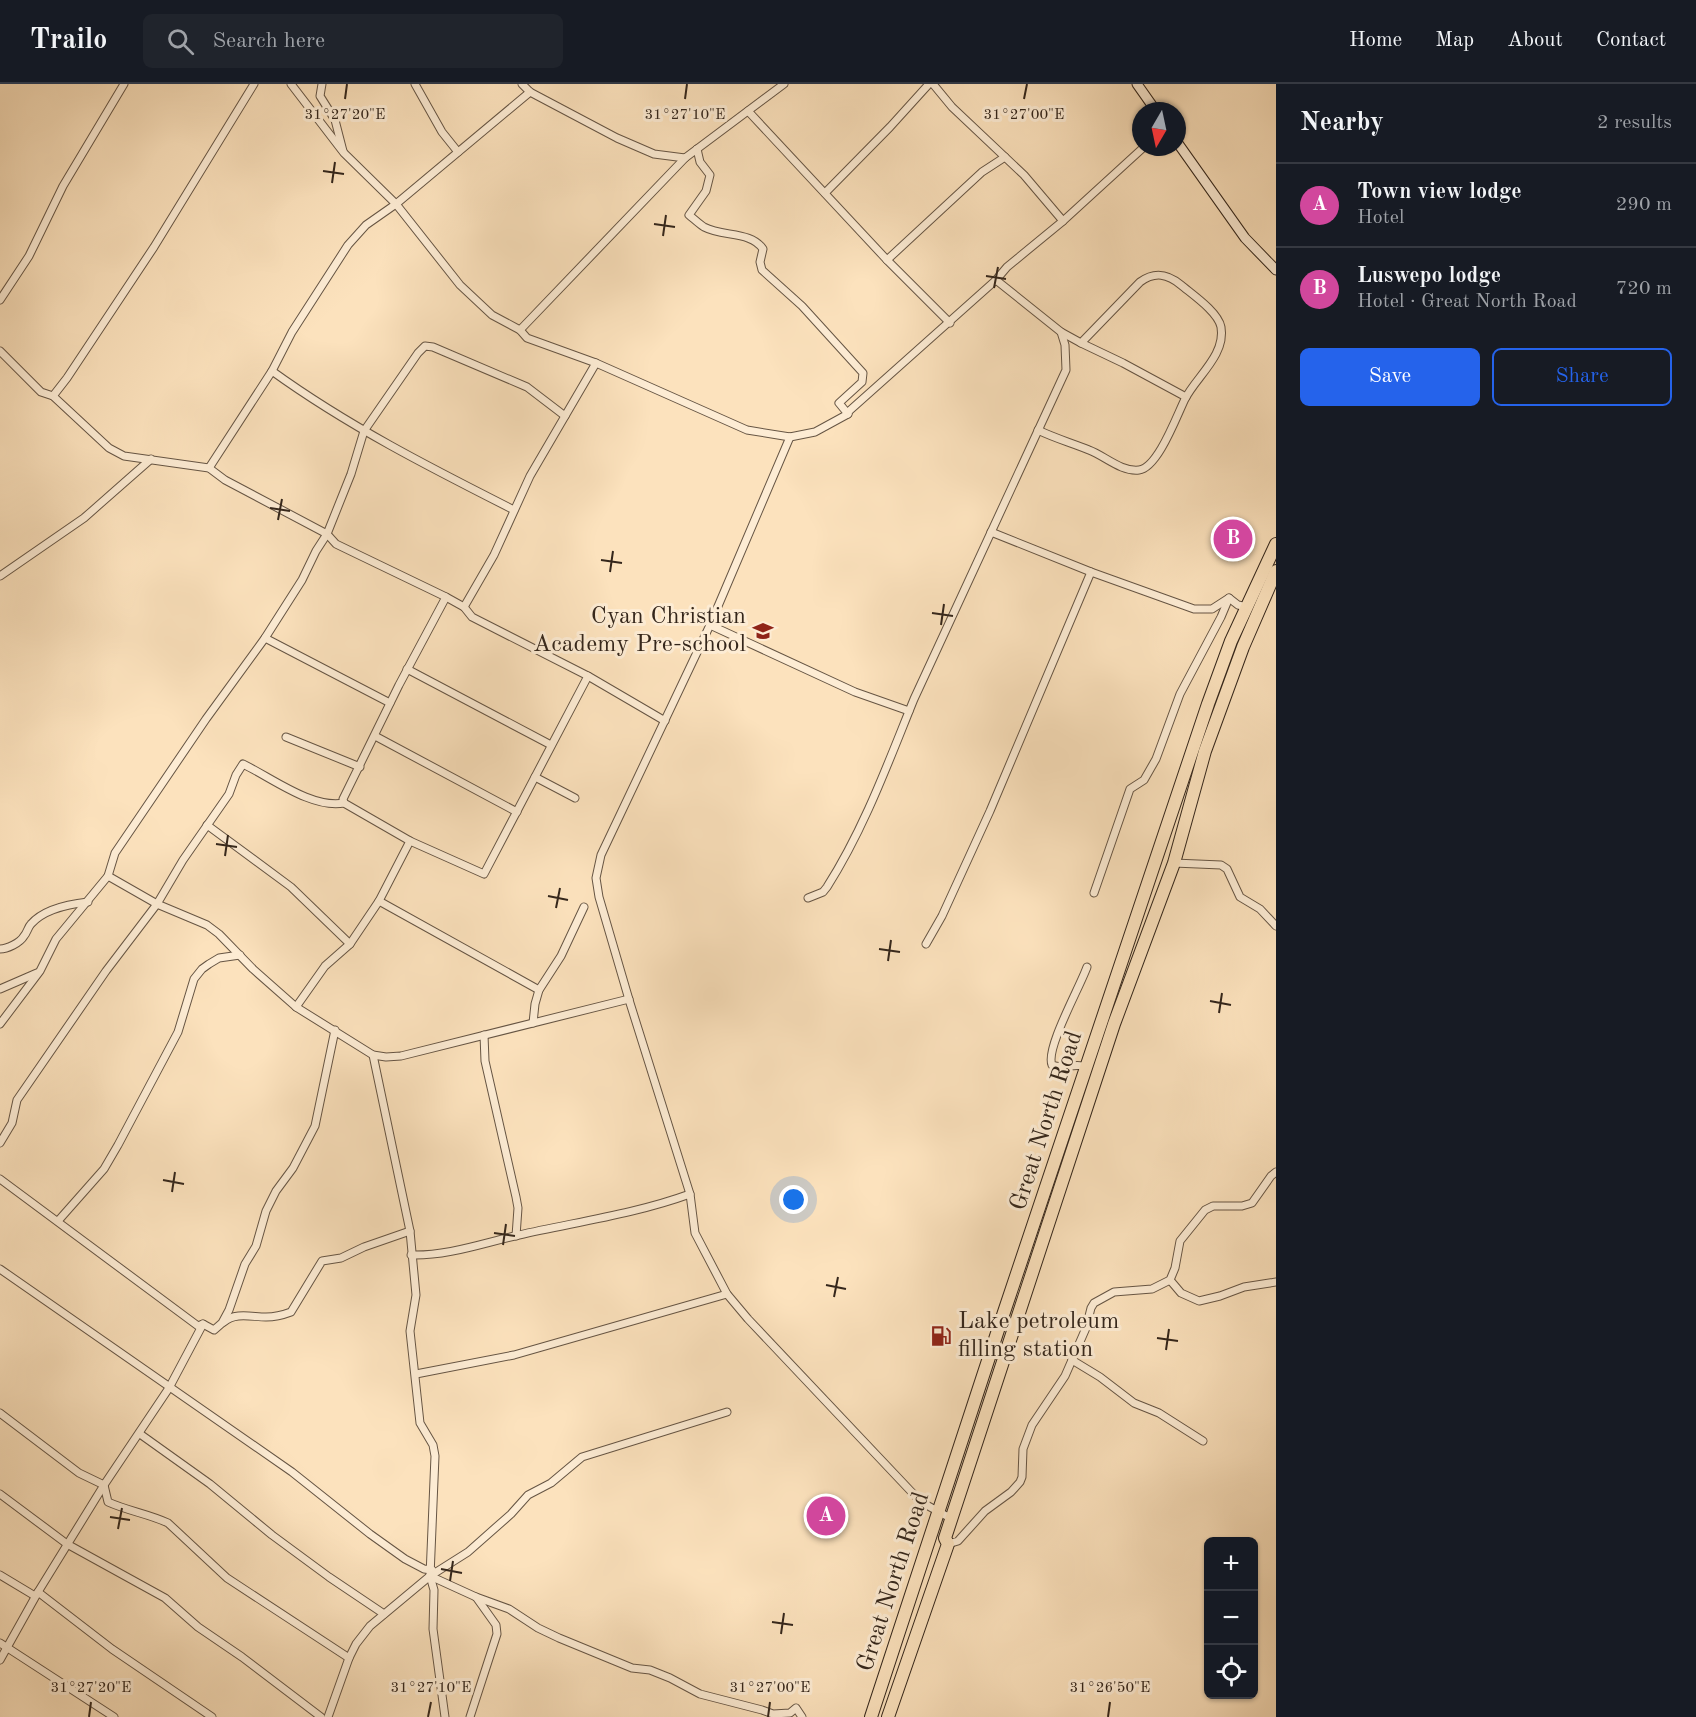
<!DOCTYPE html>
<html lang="en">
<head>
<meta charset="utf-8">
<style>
	body { margin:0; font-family:"Old Standard TT",serif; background:#20242c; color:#f1f3f6 }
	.controls { position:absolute; right:18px; bottom:18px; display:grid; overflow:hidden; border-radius:9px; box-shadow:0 2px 4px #0004 }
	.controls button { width:54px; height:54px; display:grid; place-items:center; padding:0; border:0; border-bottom:2px solid #363941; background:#171b24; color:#f1f3f6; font:30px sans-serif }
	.compass { position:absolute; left:1132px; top:18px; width:54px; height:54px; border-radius:50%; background:#171b24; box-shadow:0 2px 4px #0004; rotate:189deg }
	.you { position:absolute; left:794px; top:1116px; width:21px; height:21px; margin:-15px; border:4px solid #fff; border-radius:50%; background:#1a73e8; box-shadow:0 0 0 9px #1a73e833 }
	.badge { display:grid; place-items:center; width:39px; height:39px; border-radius:50%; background:#2563eb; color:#fff; font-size:20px; font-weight:700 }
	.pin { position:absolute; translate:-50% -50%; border:3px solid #fff; box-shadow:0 2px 6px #0006 }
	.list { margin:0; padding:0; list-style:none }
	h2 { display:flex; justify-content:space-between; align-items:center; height:78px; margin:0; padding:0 24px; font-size:26px }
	h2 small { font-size:20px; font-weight:400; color:#9ea1a6 }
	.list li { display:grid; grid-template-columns:39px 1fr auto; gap:18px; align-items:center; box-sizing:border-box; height:84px; padding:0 24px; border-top:2px solid #363941 }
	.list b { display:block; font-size:22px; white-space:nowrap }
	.list p { margin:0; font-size:20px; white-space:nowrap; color:#9ea1a6 }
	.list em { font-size:20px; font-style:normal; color:#9ea1a6 }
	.actions { display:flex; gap:12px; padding:18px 24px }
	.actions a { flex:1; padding:14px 0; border:2px solid #2563eb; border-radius:9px; text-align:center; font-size:21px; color:#2563eb }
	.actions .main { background:#2563eb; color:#fff }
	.icon { flex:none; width:33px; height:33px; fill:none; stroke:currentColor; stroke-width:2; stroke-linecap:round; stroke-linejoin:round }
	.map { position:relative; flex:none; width:1276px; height:1633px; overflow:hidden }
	header { display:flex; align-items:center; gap:36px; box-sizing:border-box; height:84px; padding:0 30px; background:#171b24; border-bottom:2px solid #363941 }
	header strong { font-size:28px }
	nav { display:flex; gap:33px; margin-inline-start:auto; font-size:21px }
	.search { width:420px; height:54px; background:#20242c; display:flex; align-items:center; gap:15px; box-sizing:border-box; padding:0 21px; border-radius:9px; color:#9ea1a6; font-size:22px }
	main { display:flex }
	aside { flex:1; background:#171b24 }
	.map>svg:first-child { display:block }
</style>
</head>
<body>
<header>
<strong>Trailo</strong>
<div class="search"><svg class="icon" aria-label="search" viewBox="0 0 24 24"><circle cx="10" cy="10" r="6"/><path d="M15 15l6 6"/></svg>Search here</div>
<nav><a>Home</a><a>Map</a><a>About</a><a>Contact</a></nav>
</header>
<main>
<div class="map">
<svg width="1276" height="1633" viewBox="0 0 1276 1633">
	<rect width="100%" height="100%" fill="#fce2bd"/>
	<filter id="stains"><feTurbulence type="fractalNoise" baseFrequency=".00333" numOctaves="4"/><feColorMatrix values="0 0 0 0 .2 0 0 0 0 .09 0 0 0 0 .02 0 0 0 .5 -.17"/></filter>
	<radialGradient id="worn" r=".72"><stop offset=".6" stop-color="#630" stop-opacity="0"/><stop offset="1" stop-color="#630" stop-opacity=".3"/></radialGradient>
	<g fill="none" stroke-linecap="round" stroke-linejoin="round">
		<g stroke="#654" stroke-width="9">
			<g id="street">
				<polyline points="291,0 344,69 396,120 460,201 492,231 520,246 527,254 596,279 747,346 790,353 815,348 848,330 848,328 996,196 1007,183 1063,137 1144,63"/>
				<polyline points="322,0 320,12 335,36 343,67"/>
				<polyline points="415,0 442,48 458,68"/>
				<polyline points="522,0 530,8 617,54 654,70 685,74 784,0"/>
				<polyline points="933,0 952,23 1024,91 1063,137"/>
				<polyline points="748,27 887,176 950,239"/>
				<path d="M697,65L700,78L710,91L706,107L689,131C694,135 699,140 704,143C723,153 751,147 763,165L760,178L762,186L802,222L863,289L862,298L839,319L848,330"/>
				<polyline points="825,109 890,43 929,0"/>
				<polyline points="887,176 982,88 1005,73"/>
				<polyline points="0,216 29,172 63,102 124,0"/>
				<polyline points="520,246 685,74"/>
				<polyline points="1081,259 1123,279 1186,313"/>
				<polyline points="0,267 41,308 53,312 109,364 124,372 209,384 225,396 327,450 336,460 446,513 464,523 472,533 588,592 665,637"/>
				<path d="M272,287C348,342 431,384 514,426"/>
				<polyline points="53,312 67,294 154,163 254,0"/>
				<path d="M1038,346C1054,354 1072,359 1089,366C1105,372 1121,388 1139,386C1158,384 1177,331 1185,315C1196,293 1226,271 1221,243C1218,228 1193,211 1181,201C1168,190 1155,187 1140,198L1081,259L1061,248"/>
				<polyline points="790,353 710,541 601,771 596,794 599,813 630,919 690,1110 695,1149 727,1210 748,1235 921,1418 952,1435"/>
				<polyline points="209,384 272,287 292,248 348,161 366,141 396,120 530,8"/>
				<polyline points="991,448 1091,488 1194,525 1212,525 1229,514 1238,521 1247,523"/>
				<polyline points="0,492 84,434 151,375"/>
				<polyline points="464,523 494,471 530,392 596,279"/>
				<polyline points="710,541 855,608 909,627"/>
				<polyline points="265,554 390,619"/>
				<polyline points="407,585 551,661"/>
				<polyline points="375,652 517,728"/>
				<polyline points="286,653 360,683"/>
				<polyline points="535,693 575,714"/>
				<polyline points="344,719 343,715 399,601 446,513"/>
				<polyline points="207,741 291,803 350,860"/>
				<polyline points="1174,779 1221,781 1227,785 1240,813 1260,825 1276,842"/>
				<polyline points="108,792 157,820 207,841 219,850 253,885 296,923 373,971 386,973 401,972 629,915"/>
				<polyline points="1094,809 1130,705 1144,696 1156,675 1180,610 1221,533 1229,514"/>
				<path d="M808,814L823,808L827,803C864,745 888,679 914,615L1066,286L1065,261L1061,248L996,196"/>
				<polyline points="379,817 539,906"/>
				<polyline points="926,860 942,832 990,727 1091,488"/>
				<path d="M0,865C7,865 20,859 24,852C27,849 28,843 31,840C44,825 70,820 88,818"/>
				<path d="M1087,883C1080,903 1045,965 1052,981C1064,986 1075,978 1087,983"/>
				<polyline points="0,905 37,889"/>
				<polyline points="296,923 325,882 350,860 379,817 410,757"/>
				<polyline points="533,939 535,920 539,906 561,872 584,823"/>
				<polyline points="0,940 40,887 56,855 108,792 115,769 206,635 265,554 302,496 316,467 327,450 351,390 364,347 418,269 425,262 433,263 527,303 565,332"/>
				<polyline points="484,951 485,977 516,1113 518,1124 516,1152"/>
				<polyline points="373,971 410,1147 416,1211 410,1247 420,1339 433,1361 435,1372 430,1492 434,1506 433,1545 445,1633"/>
				<path d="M0,1059L12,1039L17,1016L106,887L157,820L183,776L229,710L236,691L243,680C272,694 312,725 344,719L410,757L484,790L588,592"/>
				<polyline points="0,1095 198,1242 203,1240 214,1246 222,1239 229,1226 245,1180 256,1162 266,1127 276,1107 293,1084 315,1042 335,946"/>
				<polyline points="58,1137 104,1085 118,1061 178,948 194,895 202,885 209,880 219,874 240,871"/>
				<path d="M411,1171C448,1172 483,1159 519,1151C576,1138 635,1130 690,1110"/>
				<polyline points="0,1185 292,1388 370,1450 405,1475 424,1485 432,1486"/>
				<polyline points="1170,1196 1181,1209 1199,1217 1220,1212 1244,1203 1276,1198"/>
				<path d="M224,1238C235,1228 252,1233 266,1233C274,1233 283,1231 291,1228L322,1177L341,1174L364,1163L410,1147"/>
				<polyline points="1072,1276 1100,1293 1134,1319 1159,1329 1203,1357"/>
				<polyline points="416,1290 514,1271 727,1210"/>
				<path d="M0,1329L79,1389L104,1401L108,1418C128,1427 149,1430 168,1439L227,1494L349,1574"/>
				<polyline points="140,1350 210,1400 272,1451 329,1493 384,1530"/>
				<polyline points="0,1410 67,1460 165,1514 198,1543 242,1573 321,1633"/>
				<polyline points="948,1460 958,1457 985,1427 1011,1408 1020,1398 1022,1393 1023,1365 1032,1341 1065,1292 1086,1244 1091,1224 1094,1219 1114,1208 1152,1205 1170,1196 1175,1184 1180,1157 1205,1126 1213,1122 1242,1122 1252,1119 1271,1092 1276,1088"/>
				<polyline points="0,1491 35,1512"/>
				<polyline points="430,1492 476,1513 496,1541 497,1550 470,1633"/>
				<polyline points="38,1508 112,1565 212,1633"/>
				<polyline points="476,1513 509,1525 538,1544 559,1554 632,1584 650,1586 670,1594 700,1610 762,1626 773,1630 790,1629 796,1624 802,1633"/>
				<polyline points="0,1559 114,1633"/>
				<polyline points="0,1576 38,1508 104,1401 169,1304 203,1240"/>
				<polyline points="328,1633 349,1574 356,1560 370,1542 430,1492 468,1468 511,1430 528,1411 551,1399 582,1373 727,1328"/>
			</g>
		</g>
		<g stroke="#34261b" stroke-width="11">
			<g id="secondary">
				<polyline points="1137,0 1156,27"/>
				<polyline points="1177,58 1245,154 1276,186"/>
			</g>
		</g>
		<g stroke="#34261b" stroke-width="14">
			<g id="highway">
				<polyline points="871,1633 998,1246 1208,620 1231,557 1276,460"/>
				<polyline points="888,1633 948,1460 945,1454 1114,940 1174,779 1205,667 1243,563 1276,487"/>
			</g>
		</g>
		<use href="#street" stroke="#fdecd4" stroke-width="7"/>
		<use href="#secondary" stroke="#fdecd4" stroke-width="9"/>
		<use href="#highway" stroke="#fce2bd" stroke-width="12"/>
	</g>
	<path fill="none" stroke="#34261b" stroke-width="2" d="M345,15L347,0M685,15L687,0M1024,15L1027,0M323,87L344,90M332,99L335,78M654,140L675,143M663,152L666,131M986,192L1006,195M994,204L998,183M270,424L290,427M278,436L282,415M601,476L622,479M610,488L613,467M932,529L953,532M941,541L944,520M216,760L237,763M225,772L228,751M548,812L568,816M556,824L560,804M879,865L900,868M888,877L891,856M1210,917L1231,921M1219,929L1222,909M163,1096L184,1100M172,1108L175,1088M494,1149L515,1152M503,1161L506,1140M826,1201L846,1205M834,1213L838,1193M1157,1254L1178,1257M1166,1266L1169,1245M110,1433L130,1436M118,1445L122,1424M441,1485L462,1489M450,1497L453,1477M772,1538L793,1541M781,1550L784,1529M89,1633L91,1618M428,1633L431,1618M768,1633L770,1618M1108,1633L1110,1618"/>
	<defs>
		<g id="school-bare" transform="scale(1.62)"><path d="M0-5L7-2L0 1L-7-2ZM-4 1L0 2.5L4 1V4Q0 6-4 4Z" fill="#8f2418" stroke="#fdecd4" stroke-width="2.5" paint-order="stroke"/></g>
		<g id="fuel-bare" transform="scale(1.62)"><path d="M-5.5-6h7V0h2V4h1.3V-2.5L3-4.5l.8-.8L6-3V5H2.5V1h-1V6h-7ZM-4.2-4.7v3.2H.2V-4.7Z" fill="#8f2418" stroke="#fdecd4" stroke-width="2.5" paint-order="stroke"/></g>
	</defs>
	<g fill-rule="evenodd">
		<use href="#school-bare" x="763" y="547"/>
		<use href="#fuel-bare" x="941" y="1252"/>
	</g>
	<g text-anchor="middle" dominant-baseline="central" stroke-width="6" stroke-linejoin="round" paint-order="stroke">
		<g font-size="24" fill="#34261b" stroke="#fdecd4" text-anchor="end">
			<text x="746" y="533">Cyan Christian<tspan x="746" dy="28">Academy Pre-school</tspan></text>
			<text x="958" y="1238" text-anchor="start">Lake petroleum<tspan x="958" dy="28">filling station</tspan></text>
		</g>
		<g font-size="24" fill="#34261b" stroke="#fdecd4">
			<text transform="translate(1047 1037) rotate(-72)">Great North Road</text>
			<text transform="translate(894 1498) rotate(-72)">Great North Road</text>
		</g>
	</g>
	<g font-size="15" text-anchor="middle" fill="#34261b" stroke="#fdecd4" stroke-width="6" stroke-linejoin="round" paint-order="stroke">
		<text x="345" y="35">31°27'20"E</text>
		<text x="685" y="35">31°27'10"E</text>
		<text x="1024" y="35">31°27'00"E</text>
		<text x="91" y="1608">31°27'20"E</text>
		<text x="431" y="1608">31°27'10"E</text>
		<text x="770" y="1608">31°27'00"E</text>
		<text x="1110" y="1608">31°26'50"E</text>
	</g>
	<rect width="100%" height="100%" filter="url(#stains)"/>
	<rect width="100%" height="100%" fill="url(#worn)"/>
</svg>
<div class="controls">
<button>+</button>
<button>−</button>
<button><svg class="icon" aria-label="locate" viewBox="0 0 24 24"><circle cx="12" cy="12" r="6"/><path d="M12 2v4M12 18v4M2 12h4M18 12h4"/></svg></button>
</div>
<svg class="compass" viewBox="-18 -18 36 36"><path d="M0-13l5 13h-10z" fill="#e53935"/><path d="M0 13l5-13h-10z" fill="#9ea1a6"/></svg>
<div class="you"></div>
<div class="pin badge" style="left:826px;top:1432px;background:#d1479c">A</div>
<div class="pin badge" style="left:1233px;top:455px;background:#d1479c">B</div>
</div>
<aside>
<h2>Nearby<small>2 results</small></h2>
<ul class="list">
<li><span class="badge" style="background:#d1479c">A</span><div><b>Town view lodge</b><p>Hotel</p></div><em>290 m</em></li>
<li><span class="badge" style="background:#d1479c">B</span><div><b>Luswepo lodge</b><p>Hotel · Great North Road</p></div><em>720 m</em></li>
</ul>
<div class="actions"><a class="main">Save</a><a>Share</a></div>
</aside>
</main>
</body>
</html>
